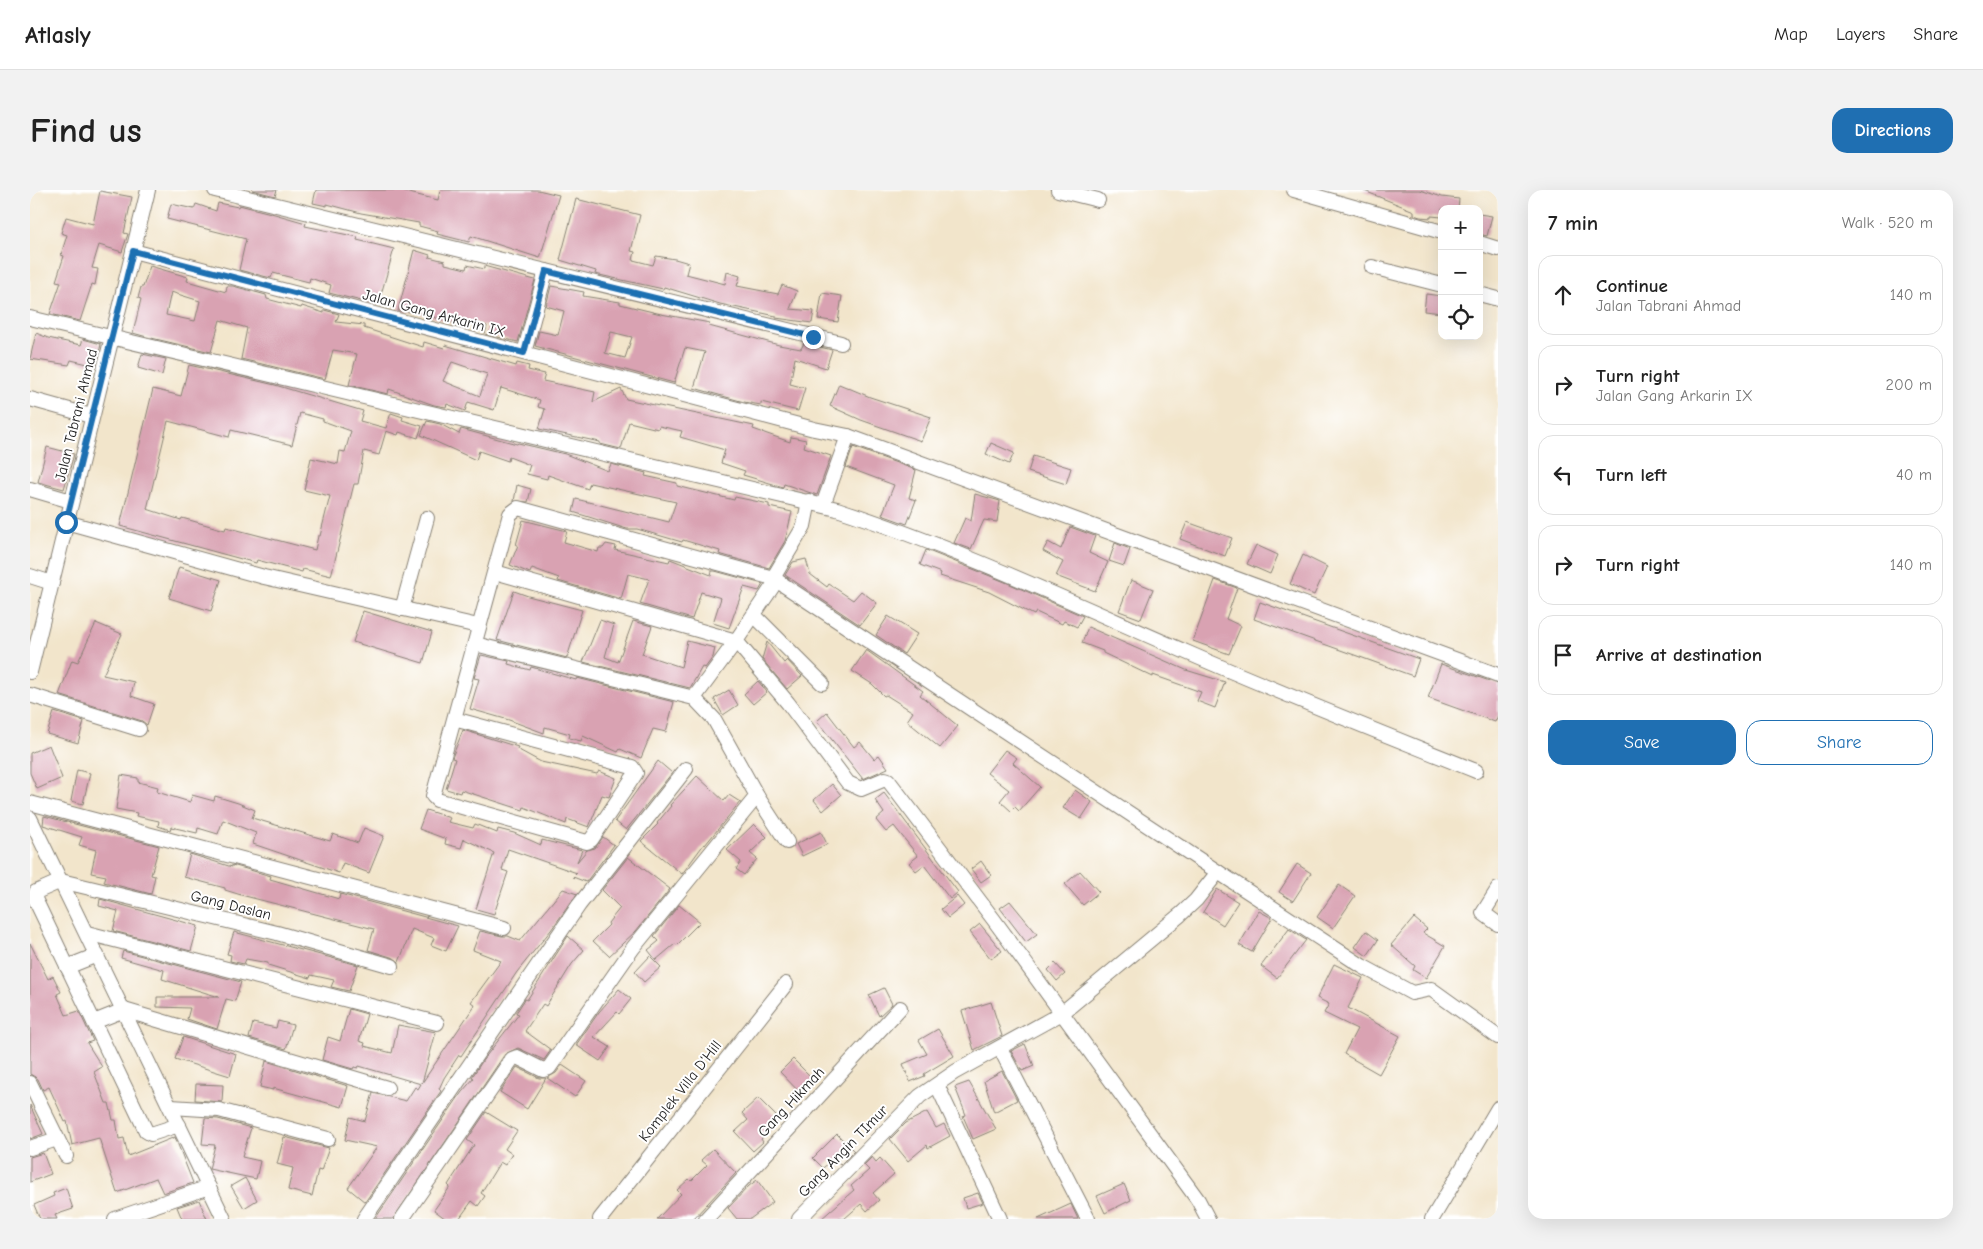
<!DOCTYPE html>
<html lang="en">
<head>
<meta charset="utf-8">
<style>
	body { margin:0; font-family:"Comic Neue",sans-serif; background:#f2f2f2; color:#222 }
	.controls { position:absolute; right:15px; top:15px; display:grid; overflow:hidden; border-radius:10px; box-shadow:0 5px 20px #0002 }
	.controls button { width:45px; height:45px; display:grid; place-items:center; padding:0; border:0; border-bottom:1px solid #e0e0e0; background:#fff; color:#222; font:25px sans-serif }
	.stop { position:absolute; width:15px; height:15px; margin:-11px; border:4px solid #1f6fb2; border-radius:50%; background:#fff }
	.stop.end { background:#1f6fb2; border-color:#fff; box-shadow:0 1px 5px #0008 }
	.list { margin:0; padding:0; list-style:none }
	h2 { display:flex; justify-content:space-between; align-items:center; height:65px; margin:0; padding:0 20px; font-size:21px }
	h2 small { font-size:16px; font-weight:400; color:#767676 }
	.list li { display:grid; grid-template-columns:32px 1fr auto; gap:15px; align-items:center; box-sizing:border-box; height:80px; margin:0 10px 10px; padding:0 10px; border:1px solid #e0e0e0; border-radius:15px }
	.list b { display:block; font-size:19px; white-space:nowrap }
	.list p { margin:0; font-size:16px; white-space:nowrap; color:#767676 }
	.list em { font-size:16px; font-style:normal; color:#767676 }
	.actions { display:flex; gap:10px; padding:15px 20px }
	.actions a { flex:1; padding:11px 0; border:1px solid #1f6fb2; border-radius:15px; text-align:center; font-size:18px; color:#1f6fb2 }
	.actions .main { background:#1f6fb2; color:#fff }
	.icon { flex:none; width:28px; height:28px; fill:none; stroke:currentColor; stroke-width:2; stroke-linecap:round; stroke-linejoin:round }
	.map { position:relative; flex:none; width:1468px; height:1029px; overflow:hidden; border-radius:15px }
	header { display:flex; align-items:center; gap:30px; box-sizing:border-box; height:70px; padding:0 25px; background:#fff; border-bottom:1px solid #e0e0e0 }
	header strong { font-size:24px }
	nav { display:flex; gap:28px; margin-inline-start:auto; font-size:18px }
	.intro { display:flex; align-items:center; justify-content:space-between; box-sizing:border-box; height:120px; padding:0 30px }
	h1 { margin:0; font-size:35px }
	.button { padding:12px 22px; border-radius:15px; background:#1f6fb2; color:#fff; font-size:18px; font-weight:700 }
	main { display:flex; gap:30px; padding:0 30px }
	aside { flex:1; background:#fff; border-radius:15px; box-shadow:0 5px 20px #0002 }
	.map>svg:first-child { display:block }
</style>
</head>
<body>
<header>
<strong>Atlasly</strong>
<nav><a>Map</a><a>Layers</a><a>Share</a></nav>
</header>
<div class="intro"><h1>Find us</h1><a class="button">Directions</a></div>
<main>
<div class="map">
<svg width="1468" height="1029" viewBox="0 0 1468 1029">
	<rect width="100%" height="100%" fill="#fff"/>
	<filter id="ink" filterUnits="userSpaceOnUse"><feTurbulence type="fractalNoise" baseFrequency=".02" numOctaves="2"/><feDisplacementMap in="SourceGraphic" scale="10" xChannelSelector="R" yChannelSelector="G"/><feConvolveMatrix kernelMatrix="1 2 1 2 8 2 1 2 1" color-interpolation-filters="sRGB"/></filter>
	<filter id="wash" filterUnits="userSpaceOnUse"><feTurbulence type="fractalNoise" baseFrequency=".0096" numOctaves="4" result="noise"/><feDisplacementMap in="SourceGraphic" scale="20" xChannelSelector="R" yChannelSelector="G"/><feGaussianBlur stdDeviation="1.12" result="paint"/><feColorMatrix in="noise" values="0 0 0 0 0 0 0 0 0 0 0 0 0 0 0 0 0 1.4 0 .05"/><feComposite in="paint" operator="in"/></filter>
	<g filter="url(#wash)">
		<rect width="100%" height="100%" fill="#f2e5cb"/>
		<g id="blocks">
			<g fill="#d9a2b2" fill-rule="evenodd">
				<polygon points="222,0 247,0 245,6"/>
				<polygon points="286,0 376,0 375,2 408,10 410,0 508,0 529,5 510,68 441,46 439,52 407,44 408,41 389,36 389,33 331,23 297,14 297,16 283,13"/>
				<polygon points="1332,0 1390,0 1412,7 1429,9 1428,19 1412,19 1412,27 1401,26 1401,28 1390,27 1384,25 1384,21"/>
				<polygon points="70,1 102,7 94,43 98,44 92,62 69,55 62,78 68,79 65,95 62,94 50,131 20,124 31,92 26,91 34,66 31,65 37,45 31,43 36,27 63,34"/>
				<polygon points="546,9 610,25 601,61 605,62 603,70 623,75 626,66 645,69 659,73 656,84 695,94 697,82 710,86 707,96 748,104 752,95 767,101 760,119 784,121 782,133 746,128 746,126 690,114 634,97 633,99 565,84 566,81 530,70"/>
				<polygon points="188,13 208,17 209,15 241,23 276,33 275,36 328,47 327,50 364,59 348,115 299,103 301,95 280,88 279,92 243,83 241,88 209,80 216,49 137,29 141,14 164,19 166,14 186,21"/>
				<polygon points="1449,24 1462,26 1457,46 1449,44"/>
				<polygon points="384,60 400,65 399,67 415,71 415,74 436,79 437,75 454,79 454,76 505,90 488,152 455,144 457,136 425,127 423,133 380,120 380,122 368,121"/>
				<path d="M120,76L158,87L157,91L196,102L197,96H203L236,105L237,109L271,118L272,116L294,123V120L309,124L306,132L334,135V138L393,157L394,152L414,158L415,155L486,176L487,173L499,176L498,180L515,184L513,191L565,202L563,212L591,199L596,209L724,236L723,239L760,252L761,247L776,250L774,257L801,266L787,305L754,294L753,297L713,285L715,281L691,273L695,260L650,247L652,241L629,236L628,239L599,232L591,259L570,254V252L509,239L515,219L508,217L510,210L471,198L464,220L438,212L435,221L417,214L416,217L404,215L359,199L358,204L319,195L327,164L303,160L295,189L211,169L217,138L190,130L181,162L117,147L103,143L111,109L108,108L111,97H113ZM141,102L170,111L165,131L136,125ZM422,172L457,184L450,206L413,191Z"/>
				<path d="M521,96L554,102L553,106L590,112V114L631,124L680,133L679,136L749,155L771,159L774,153L802,160L796,178L765,168L760,194L775,198L768,221L731,212V215L714,212L664,198L675,162L655,158L644,193L505,156L509,141L528,145L534,121L516,116ZM581,142L602,147L595,168L575,163Z"/>
				<polygon points="792,103 812,106 808,132 788,129"/>
				<polygon points="1396,104 1412,106 1412,123 1394,121"/>
				<polygon points="6,143 18,148 51,155 53,149 71,154 66,176 41,170 39,175 0,169"/>
				<polygon points="112,164 136,169 132,185 108,178"/>
				<path d="M159,175L245,195L333,221L330,231L356,238L361,223L373,227L372,230L392,236L388,248L369,242L368,245L356,241L349,265L334,261L328,294H324L301,386L273,379L272,382L227,370L226,373L90,336L123,199L151,206ZM270,223L293,229V231L321,241L315,262L310,261L308,274L281,268L274,300L300,306L290,346H288L285,360L196,337L195,340L152,328L151,330L117,319L138,231L199,247L201,240L262,255Z"/>
				<polygon points="809,194 840,207 901,227 891,251 831,230 800,216"/>
				<polygon points="397,231 410,234 429,244 431,239 487,254 488,253 535,264 578,281 581,274 616,283 615,286 647,293 647,296 704,310 705,307 739,314 739,317 762,322 755,351 739,378 689,364 690,361 653,350 652,352 607,339 597,339 543,322 546,309 639,332 646,312 560,293 558,299 518,285 517,289 497,284 500,275 479,267 478,271 449,261 446,270 391,245"/>
				<polygon points="961,253 984,263 979,274 956,264"/>
				<polygon points="17,257 44,264 34,299 8,292"/>
				<polygon points="823,257 886,280 879,308 886,310 877,334 852,325 864,295 816,277"/>
				<polygon points="1003,266 1041,278 1036,294 998,282"/>
				<polygon points="487,295 501,299 498,312 484,311"/>
				<polygon points="945,304 970,311 967,332 954,330 941,359 924,353 935,328 941,331"/>
				<polygon points="493,330 537,341 534,352 568,362 569,358 573,358 576,354 586,356 585,360 639,372 640,369 681,385 682,381 685,381 733,394 729,401 714,397 699,438 683,433 691,408 671,402 662,429 610,414 619,389 598,384 591,409 528,391 529,388 502,378 500,383 480,375 488,355 486,355"/>
				<polygon points="1157,332 1202,348 1195,366 1150,349"/>
				<polygon points="1040,337 1065,346 1059,363 1078,372 1065,401 1026,386 1033,372 1013,361 1018,352 1031,359"/>
				<polygon points="1085,353 1100,359 1094,376 1079,371"/>
				<polygon points="1226,355 1248,365 1240,384 1217,374"/>
				<polygon points="896,360 980,394 1053,426 1047,437 1034,431 1032,434 1006,422 1004,425 959,402 910,386 911,383 890,375"/>
				<polygon points="1273,365 1297,377 1284,405 1260,394"/>
				<polygon points="776,369 780,384 797,397 799,394 823,410 831,401 847,413 830,435 755,385 763,372"/>
				<polygon points="149,377 191,390 181,421 139,408"/>
				<polygon points="1101,390 1123,399 1111,429 1089,421"/>
				<polygon points="1185,390 1207,398 1196,429 1211,436 1199,464 1163,451"/>
				<polygon points="484,401 498,406 552,420 537,468 467,450"/>
				<polygon points="1230,412 1389,469 1383,486 1224,429"/>
				<polygon points="333,421 402,442 393,473 323,452"/>
				<polygon points="858,426 887,444 874,464 846,445"/>
				<polygon points="570,430 584,435 575,467 588,472 603,431 622,436 612,464 651,477 657,451 685,458 683,467 675,478 672,477 660,498 553,472"/>
				<polygon points="66,433 92,444 73,485 104,492 101,506 124,514 117,535 112,531 29,505 42,470 48,472"/>
				<polygon points="1058,437 1156,480 1195,492 1185,518 1167,511 1171,502 1123,485 1123,487 1073,463 1073,461 1052,453"/>
				<polygon points="737,452 754,473 757,470 772,486 757,499 732,469"/>
				<polygon points="836,460 893,501 890,505 928,536 910,558 877,531 883,522 856,505 854,506 842,494 822,481"/>
				<polygon points="451,465 479,471 478,474 500,480 501,477 546,490 547,488 644,512 636,542 623,539 611,568 590,559 588,562 553,546 551,551 539,548 540,544 515,537 514,543 479,530 440,519 449,489 444,488"/>
				<polygon points="1411,474 1468,494 1468,525 1465,532 1398,508"/>
				<polygon points="728,491 737,502 723,514 714,504"/>
				<polygon points="699,500 708,515 693,525 684,509"/>
				<polygon points="24,522 54,531 48,553 17,544"/>
				<polygon points="797,522 824,557 830,552 844,569 849,565 858,578 833,589 787,531"/>
				<polygon points="433,540 488,557 487,559 511,572 567,584 569,581 586,588 579,607 572,605 559,637 537,629 536,634 494,617 493,620 431,600 430,603 416,599 425,569 422,568 423,565"/>
				<polygon points="19,555 32,588 7,599 0,583 0,563"/>
				<polygon points="975,560 987,568 983,573 1010,597 989,621 985,617 981,621 970,611 979,600 957,583"/>
				<polygon points="628,571 642,583 596,640 585,631"/>
				<polygon points="47,580 60,583 53,614 41,611"/>
				<polygon points="91,585 108,588 108,592 128,597 127,602 160,612 162,605 184,611 185,606 208,613 225,620 222,628 300,651 303,644 328,653 334,638 354,646 339,683 313,673 309,683 223,654 226,643 193,630 188,644 168,638 167,643 141,637 140,640 128,636 129,631 106,626 107,623 86,619"/>
				<polygon points="667,586 694,611 699,605 710,612 675,655 674,654 652,684 611,651 628,634 627,633 641,616 640,615"/>
				<polygon points="802,594 811,605 793,621 784,610"/>
				<polygon points="1045,600 1062,612 1051,629 1033,618"/>
				<polygon points="854,603 928,702 920,709 894,675 886,681 879,673 888,666 864,636 856,642 846,630 854,623 845,610"/>
				<polygon points="396,620 420,628 418,632 443,638 445,634 467,643 468,639 484,643 511,655 512,650 552,660 547,672 557,660 565,658 573,647 584,655 556,692 543,687 547,683 478,659 472,680 478,682 464,724 446,719 464,663 434,649 431,658 415,654 416,649 389,639"/>
				<polygon points="14,626 129,656 121,685 125,686 121,704 74,692 76,686 61,683 66,660 49,655 52,647 13,635"/>
				<polygon points="724,634 737,647 720,663 727,669 714,685 706,679 711,672 697,660"/>
				<polygon points="791,642 797,654 772,666 766,654"/>
				<polygon points="160,664 202,677 202,675 241,686 240,689 309,709 310,704 428,736 416,761 401,755 404,748 382,739 369,772 364,768 338,760 344,739 211,705 195,700 195,698 154,687"/>
				<polygon points="598,667 640,699 606,741 579,766 563,751 579,735 578,733 590,718 572,700"/>
				<polygon points="951,671 961,685 951,692 941,679"/>
				<polygon points="1267,674 1281,683 1263,711 1249,702"/>
				<polygon points="1050,681 1069,702 1053,715 1035,694"/>
				<polygon points="1309,695 1325,706 1303,738 1287,727"/>
				<polygon points="533,699 547,704 521,740 487,782 431,866 429,865 414,888 409,899 411,901 335,1012 318,998 347,957 315,950 320,927 335,931 343,903 376,911 385,897 388,899 391,894 329,876 328,878 324,877 323,879 292,870 298,847 310,851 319,819 337,824 329,851 335,853 334,856 362,863 368,835 406,842 392,893 445,815 441,812 471,771 443,760 450,741 472,746 478,746 490,751"/>
				<polygon points="1187,699 1208,712 1193,735 1173,722"/>
				<polygon points="927,706 934,715 918,728 911,719"/>
				<polygon points="70,709 168,736 161,761 83,741 88,721 69,716"/>
				<polygon points="980,711 1007,744 996,752 970,718"/>
				<polygon points="649,715 670,732 647,755 645,754 626,770 618,760 629,751 624,746"/>
				<polygon points="1229,721 1242,728 1222,762 1209,755"/>
				<polygon points="1384,728 1397,739 1393,743 1415,756 1396,788 1383,780 1385,776 1361,755"/>
				<polygon points="950,734 972,761 961,769 940,742"/>
				<polygon points="1259,739 1276,750 1247,788 1231,776"/>
				<polygon points="1336,741 1348,750 1337,766 1325,757"/>
				<polygon points="204,742 328,775 319,801 301,797 304,790 281,785 280,788 238,775 238,773 216,769 214,774 200,771 201,765 197,764"/>
				<polygon points="538,746 554,760 542,774 516,816 513,814 495,841 521,860 514,870 488,858 475,864 363,1029 345,1029 432,902 444,888 442,887 453,870 489,824 486,823 495,809 497,810"/>
				<polygon points="0,753 18,789 23,786 31,802 27,804 36,825 49,821 63,851 57,853 72,877 64,882 76,913 79,913 83,930 86,930 89,949 94,948 98,966 145,947 163,993 133,1003 126,988 87,1003 69,948 42,955 37,931 35,932 19,897 13,900 8,889 0,884"/>
				<polygon points="93,761 211,792 205,811 196,809 187,839 157,829 160,818 127,817 127,807 189,807 132,789 134,780 91,768"/>
				<polygon points="620,766 631,777 614,792 605,782"/>
				<polygon points="1025,773 1035,784 1027,791 1018,780"/>
				<polygon points="1304,774 1333,788 1318,818 1370,846 1349,884 1314,864 1327,839 1294,823 1299,814 1287,808"/>
				<polygon points="854,798 862,814 849,826 839,805"/>
				<polygon points="589,799 601,809 589,824 587,822 564,847 580,857 570,871 546,855 569,822"/>
				<polygon points="961,812 972,846 944,860 932,821"/>
				<polygon points="248,831 263,835 256,859 219,848 223,833 246,838"/>
				<polygon points="908,839 924,866 894,884 895,886 880,892 873,874 897,864 889,850"/>
				<polygon points="153,847 206,864 200,886 145,869"/>
				<polygon points="995,854 1004,876 992,881 981,861"/>
				<polygon points="763,869 786,892 772,905 750,882"/>
				<polygon points="236,871 318,896 312,917 243,898 243,900 230,897"/>
				<polygon points="532,875 556,891 545,907 517,888 526,883"/>
				<polygon points="487,877 509,888 516,888 497,919 470,902"/>
				<polygon points="972,881 987,910 964,922 954,891"/>
				<polygon points="939,892 966,939 943,949 933,926 936,925 925,897"/>
				<polygon points="166,894 193,895 192,912 165,910"/>
				<polygon points="728,908 750,930 731,949 733,952 723,961 705,942 718,930 712,923"/>
				<polygon points="0,915 13,944 0,949"/>
				<polygon points="456,922 487,941 475,959 482,964 475,975 470,972 451,1003 455,1006 448,1016 442,1011 429,1029 416,1029 404,1020 420,997 418,995 444,955 437,950"/>
				<polygon points="897,922 906,938 914,934 920,946 898,958 897,955 878,971 860,949 876,933"/>
				<polygon points="175,928 188,929 221,938 212,967 230,971 226,989 179,979 185,955 172,954"/>
				<polygon points="807,944 824,961 810,975 804,968 793,978 783,968"/>
				<polygon points="254,947 299,958 291,981 288,980 282,1006 258,1000 263,978 247,974"/>
				<polygon points="683,959 706,983 663,1029 627,1029 651,1004 647,1000 659,989 661,991 677,975 671,970"/>
				<polygon points="13,963 21,984 0,992 0,967"/>
				<polygon points="842,967 846,972 850,968 864,984 843,1003 849,1010 837,1021 831,1014 814,1029 791,1029 824,1000 821,996 839,980 834,975"/>
				<polygon points="215,988 227,1010 214,1018 201,996"/>
				<polygon points="727,990 743,1012 720,1029 707,1029 698,1018 719,996"/>
				<polygon points="1094,994 1101,1010 1075,1023 1067,1006"/>
				<polygon points="36,998 43,1019 25,1025 27,1029 10,1029 4,1015 24,1006 23,1003"/>
				<polygon points="948,1003 953,1013 936,1018 933,1008"/>
				<polygon points="169,1010 177,1029 152,1029 147,1017"/>
				<polygon points="1041,1014 1048,1029 1008,1029"/>
			</g>
		</g>
	</g>
	<g filter="url(#ink)">
		<use href="#blocks" fill-opacity="0" stroke="#878074" stroke-width="1"/>
		<g fill="none" stroke-linecap="round" stroke-linejoin="round">
			<g stroke="#878074" stroke-width="16">
				<g id="minor">
					<polyline points="185,0 811,153"/>
					<polyline points="1028,0 1068,10"/>
					<polyline points="1264,0 1412,42"/>
					<polyline points="1449,53 1468,59"/>
					<polyline points="103,61 784,239 818,246 1468,485"/>
					<polyline points="1342,77 1412,95"/>
					<polyline points="1449,104 1468,109"/>
					<path d="M0,128L807,319C926,358 1041,412 1156,462C1252,504 1349,542 1446,581"/>
					<polyline points="494,163 516,81"/>
					<polyline points="0,209 61,226"/>
					<polyline points="0,299 41,311"/>
					<polyline points="793,315 818,246"/>
					<polyline points="36,332 234,387 448,436"/>
					<polyline points="465,382 706,451 664,508"/>
					<polyline points="0,386 22,393"/>
					<polyline points="743,388 774,336 779,311"/>
					<polyline points="747,390 706,451 758,513 818,593 831,599 855,589 858,590 964,730 1168,1010 1178,1029"/>
					<polyline points="372,419 397,328"/>
					<polyline points="724,425 792,493"/>
					<polyline points="445,454 664,508 684,529 727,606 757,652"/>
					<polyline points="0,482 118,0"/>
					<polyline points="0,505 109,539"/>
					<polyline points="424,529 602,577 606,583 561,650 557,652 407,610 403,606 480,324 488,318 743,388 1188,682 1166,710 1150,725 1032,823 925,882 890,906 769,1029"/>
					<polyline points="0,613 474,738"/>
					<polyline points="0,628 194,1029"/>
					<polyline points="1188,682 1332,776 1382,803 1401,799 1468,847"/>
					<polyline points="1468,699 1453,723 1468,734"/>
					<polyline points="57,743 407,833"/>
					<polyline points="37,777 67,765"/>
					<polyline points="64,832 94,820 357,898"/>
					<polyline points="970,858 1058,1029"/>
					<polyline points="0,893 36,966"/>
					<polyline points="907,895 970,1029"/>
					<polyline points="141,917 189,920 298,949"/>
					<polyline points="149,935 121,944 116,941 5,709 6,702 31,691 247,743 362,776"/>
					<polyline points="0,958 27,949"/>
					<polyline points="85,1029 179,997"/>
					<polyline points="334,1029 549,715 656,579"/>
					<polyline points="372,1029 482,869 487,867 513,880 519,878 603,758 727,606"/>
					<polyline points="570,1029 756,794"/>
					<polyline points="676,1029 870,818"/>
					<polyline points="1402,1029 1468,918"/>
				</g>
			</g>
			<use href="#minor" stroke="#fff" stroke-width="14"/>
		</g>
	</g>
	<g fill="none" stroke-linecap="round" stroke-linejoin="round" filter="url(#ink)">
		<polyline stroke="#1f6fb2" stroke-width="6" points="36,332 103,61 494,163 516,81 783,147"/>
	</g>
	<g text-anchor="middle" dominant-baseline="central" stroke-width="4" stroke-linejoin="round" paint-order="stroke">
		<g font-size="15" fill="#1c1c1c" stroke="#fff">
			<text transform="translate(404 123) rotate(15)">Jalan Gang Arkarin IX</text>
			<text transform="translate(46 225) rotate(-76)">Jalan Tabrani Ahmad</text>
			<text transform="translate(201 715) rotate(14)">Gang Daslan</text>
			<text transform="translate(650 901) rotate(-52)">Komplek Villa D'Hill</text>
			<text transform="translate(761 912) rotate(-47)">Gang Hikmah</text>
			<text transform="translate(813 961) rotate(-46)">Gang Angin TImur</text>
		</g>
	</g>
</svg>
<div class="controls">
<button>+</button>
<button>−</button>
<button><svg class="icon" aria-label="locate" viewBox="0 0 24 24"><circle cx="12" cy="12" r="6"/><path d="M12 2v4M12 18v4M2 12h4M18 12h4"/></svg></button>
</div>
<div class="stop" style="left:36px;top:332px"></div>
<div class="stop end" style="left:783px;top:147px"></div>
</div>
<aside>
<h2>7 min<small>Walk · 520 m</small></h2>
<ul class="list">
<li><svg class="icon" aria-label="ahead" viewBox="0 0 24 24"><path d="M12 20V5M6 11l6-6 6 6"/></svg><div><b>Continue</b><p>Jalan Tabrani Ahmad</p></div><em>140 m</em></li>
<li><svg class="icon" aria-label="right" viewBox="0 0 24 24"><path d="M7 20v-9h11M14 6l5 5-5 5"/></svg><div><b>Turn right</b><p>Jalan Gang Arkarin IX</p></div><em>200 m</em></li>
<li><svg class="icon" aria-label="left" viewBox="0 0 24 24"><path d="M17 20v-9H6M10 6l-5 5 5 5"/></svg><div><b>Turn left</b></div><em>40 m</em></li>
<li><svg class="icon" aria-label="right" viewBox="0 0 24 24"><path d="M7 20v-9h11M14 6l5 5-5 5"/></svg><div><b>Turn right</b></div><em>140 m</em></li>
<li><svg class="icon" aria-label="arrive" viewBox="0 0 24 24"><path d="M6 21V4h12l-3 4 3 4H6"/></svg><div><b>Arrive at destination</b></div></li>
</ul>
<div class="actions"><a class="main">Save</a><a>Share</a></div>
</aside>
</main>
</body>
</html>
